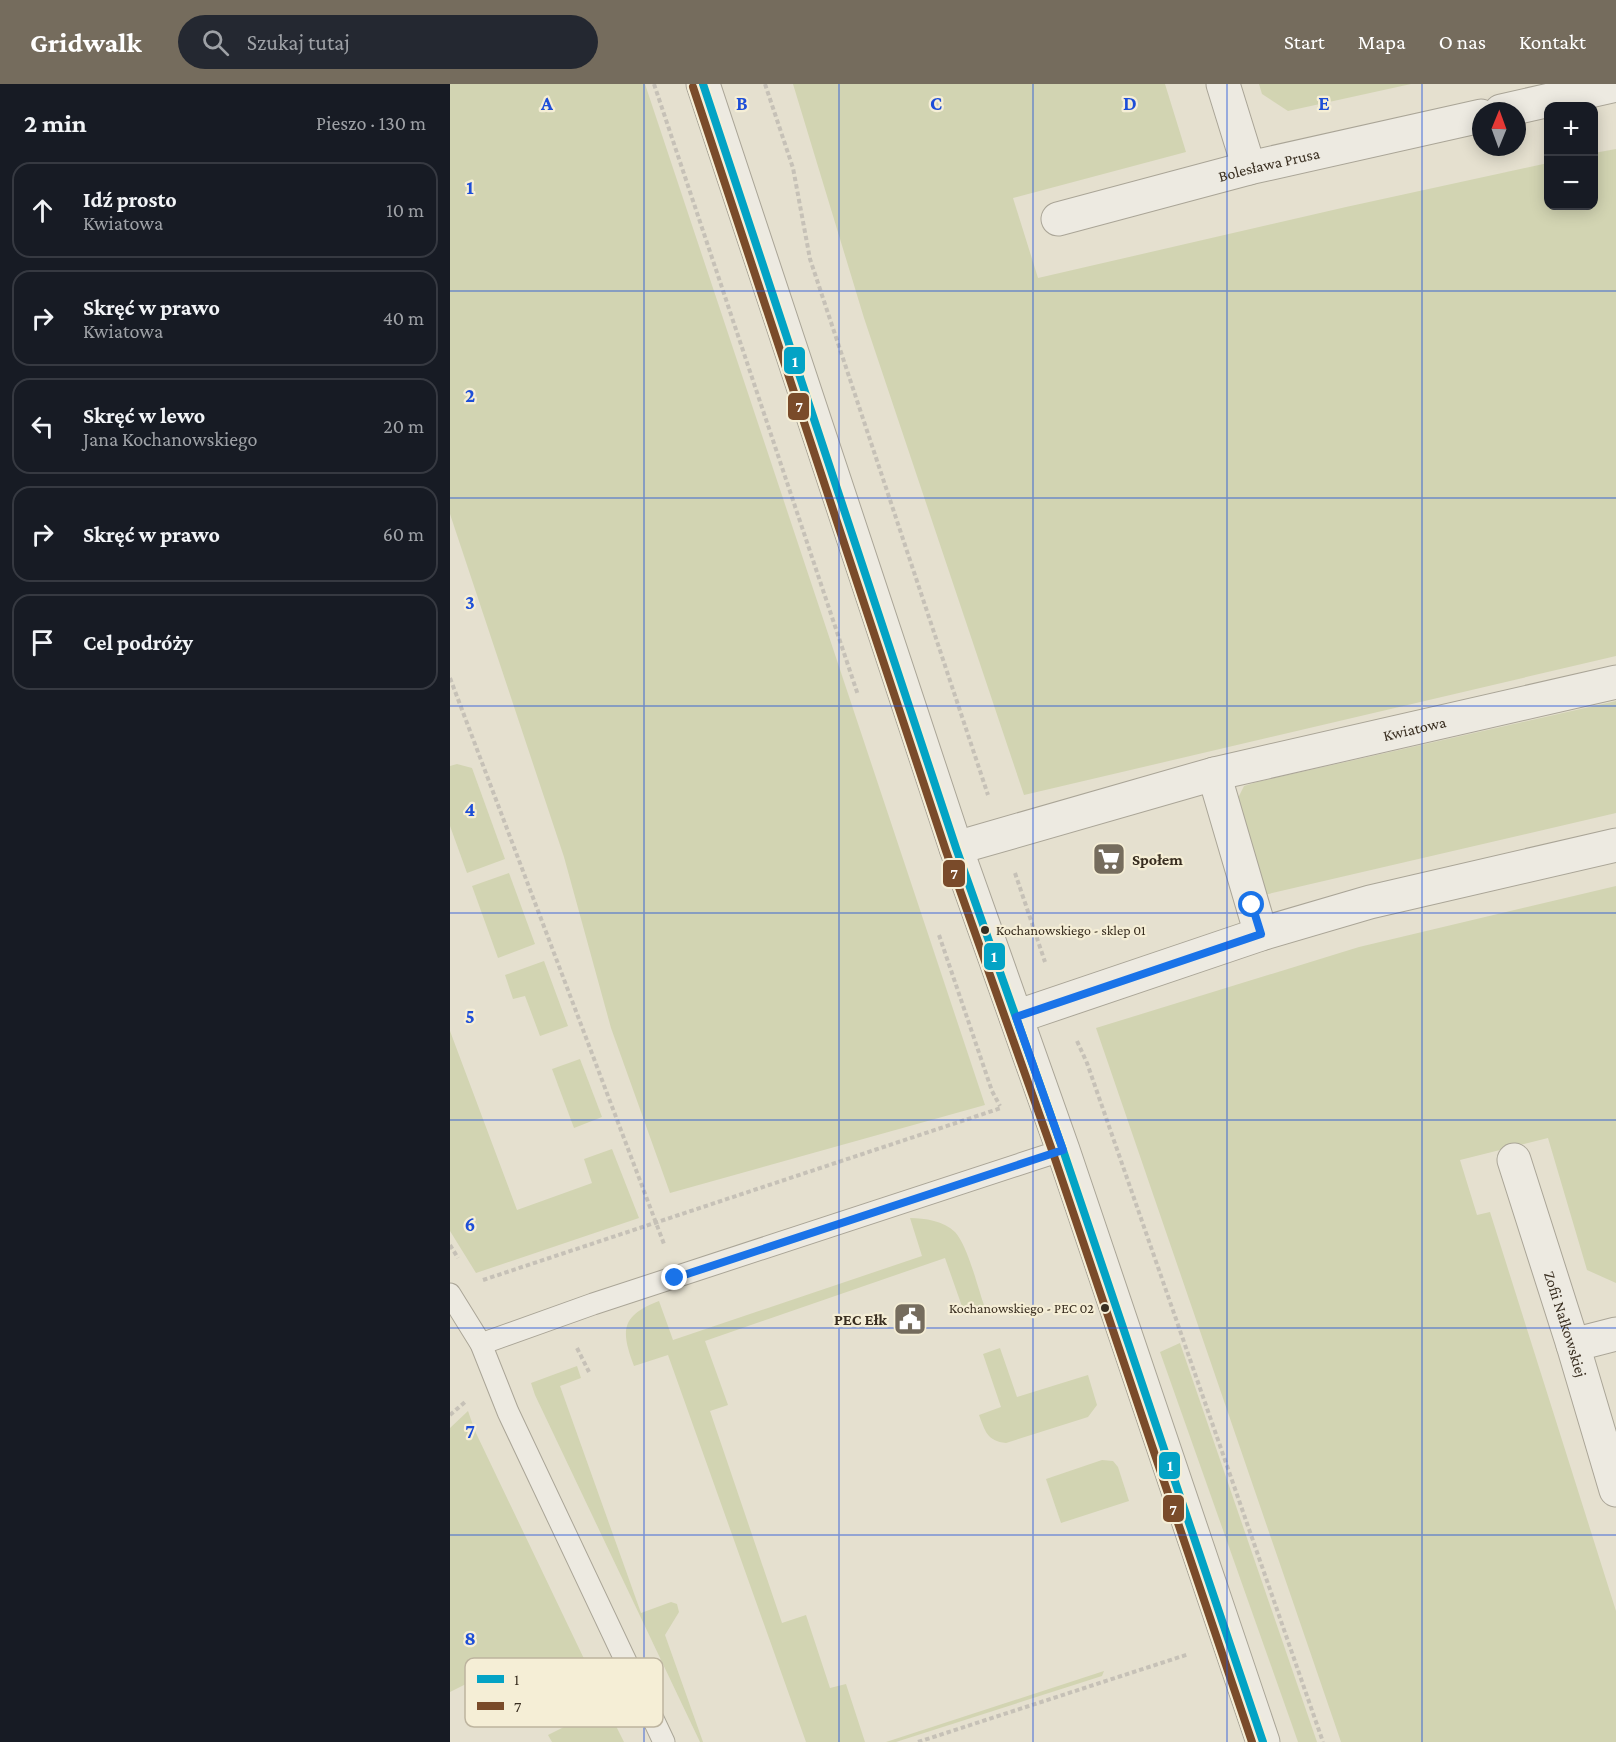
<!DOCTYPE html>
<html lang="pl">
<head>
<meta charset="utf-8">
<style>
	body { margin:0; font-family:"Crimson Pro",serif; background:#242831; color:#f1f3f6 }
	.controls { position:absolute; right:18px; top:18px; display:grid; overflow:hidden; border-radius:12px; box-shadow:0 3px 15px #0003 }
	.controls button { width:54px; height:54px; display:grid; place-items:center; padding:0; border:0; border-bottom:2px solid #363941; background:#171b24; color:#f1f3f6; font:30px sans-serif }
	.compass { position:absolute; left:1022px; top:18px; width:54px; height:54px; border-radius:50%; background:#171b24; box-shadow:0 3px 15px #0003; rotate:1deg }
	.stop { position:absolute; width:18px; height:18px; margin:-14px; border:4px solid #1a73e8; border-radius:50%; background:#fff }
	.stop.end { background:#1a73e8; border-color:#fff; box-shadow:0 2px 6px #0008 }
	.list { margin:0; padding:0; list-style:none }
	h2 { display:flex; justify-content:space-between; align-items:center; height:78px; margin:0; padding:0 24px; font-size:26px }
	h2 small { font-size:20px; font-weight:400; color:#9ea1a6 }
	.list li { display:grid; grid-template-columns:39px 1fr auto; gap:18px; align-items:center; box-sizing:border-box; height:96px; margin:0 12px 12px; padding:0 12px; border:2px solid #363941; border-radius:18px }
	.list b { display:block; font-size:22px; white-space:nowrap }
	.list p { margin:0; font-size:20px; white-space:nowrap; color:#9ea1a6 }
	.list em { font-size:20px; font-style:normal; color:#9ea1a6 }
	.icon { flex:none; width:33px; height:33px; fill:none; stroke:currentColor; stroke-width:2; stroke-linecap:round; stroke-linejoin:round }
	.map { position:relative; flex:none; width:1166px; height:1658px; overflow:hidden }
	header { display:flex; align-items:center; gap:36px; box-sizing:border-box; height:84px; padding:0 30px; background:#756c5d; color:#fff }
	header strong { font-size:28px }
	nav { display:flex; gap:33px; margin-inline-start:auto; font-size:21px }
	.search { width:420px; height:54px; background:#242831; display:flex; align-items:center; gap:15px; box-sizing:border-box; padding:0 21px; border-radius:33px; color:#9ea1a6; font-size:22px }
	main { display:flex }
	aside { flex:1; background:#171b24 }
	.map>svg:first-child { display:block }
</style>
</head>
<body>
<header>
<strong>Gridwalk</strong>
<div class="search"><svg class="icon" aria-label="search" viewBox="0 0 24 24"><circle cx="10" cy="10" r="6"/><path d="M15 15l6 6"/></svg>Szukaj tutaj</div>
<nav><a>Start</a><a>Mapa</a><a>O nas</a><a>Kontakt</a></nav>
</header>
<main>
<aside>
<h2>2 min<small>Pieszo · 130 m</small></h2>
<ul class="list">
<li><svg class="icon" aria-label="ahead" viewBox="0 0 24 24"><path d="M12 20V5M6 11l6-6 6 6"/></svg><div><b>Idź prosto</b><p>Kwiatowa</p></div><em>10 m</em></li>
<li><svg class="icon" aria-label="right" viewBox="0 0 24 24"><path d="M7 20v-9h11M14 6l5 5-5 5"/></svg><div><b>Skręć w prawo</b><p>Kwiatowa</p></div><em>40 m</em></li>
<li><svg class="icon" aria-label="left" viewBox="0 0 24 24"><path d="M17 20v-9H6M10 6l-5 5 5 5"/></svg><div><b>Skręć w lewo</b><p>Jana Kochanowskiego</p></div><em>20 m</em></li>
<li><svg class="icon" aria-label="right" viewBox="0 0 24 24"><path d="M7 20v-9h11M14 6l5 5-5 5"/></svg><div><b>Skręć w prawo</b></div><em>60 m</em></li>
<li><svg class="icon" aria-label="arrive" viewBox="0 0 24 24"><path d="M6 21V4h12l-3 4 3 4H6"/></svg><div><b>Cel podróży</b></div></li>
</ul>
</aside>
<div class="map">
<svg width="1166" height="1658" viewBox="0 0 1166 1658">
	<rect width="100%" height="100%" fill="#e5e0cf"/>
	<g fill="#d2d4b2">
		<polygon points="0,0 195,0 535,1021 220,1109 161,944 114,773 0,430"/>
		<polygon points="343,0 715,0 736,68 563,114 588,194 896,123 1098,79 1098,122 1144,122 1144,69 1166,65 1166,572 574,711 414,234"/>
		<polygon points="809,0 961,0 838,27 812,10"/>
		<polygon points="1166,617 1166,729 814,811 788,714 794,702 807,698"/>
		<polygon points="7,680 22,684 55,775 17,789 0,742 0,682"/>
		<polygon points="59,789 85,860 48,874 22,802"/>
		<polygon points="1166,802 1166,1199 1137,1186 1098,1054 1010,1076 1027,1131 1040,1128 1166,1527 1166,1658 891,1658 646,944 909,863"/>
		<polygon points="94,877 118,942 90,952 75,912 63,915 55,891"/>
		<polygon points="0,947 67,1126 142,1099 134,1075 162,1065 189,1134 26,1189 0,1147"/>
		<polygon points="130,975 152,1033 124,1044 102,985"/>
		<path d="M460,1134C475,1134 494,1137 505,1148C518,1162 528,1205 535,1224L515,1231L495,1174L255,1257L278,1321L260,1327L332,1539L356,1531L380,1604L396,1600L415,1658H356L218,1271L184,1282C171,1247 170,1232 209,1217L223,1256L472,1172Z"/>
		<polygon points="730,1259 867,1658 848,1658 710,1268"/>
		<path d="M550,1264L567,1313L638,1291L647,1321L638,1333L556,1359C537,1357 535,1347 529,1331L551,1323L533,1270Z"/>
		<polygon points="127,1282 131,1294 110,1302 191,1529 221,1518 227,1520 229,1528 215,1551 253,1658 250,1658 85,1311 81,1299"/>
		<polygon points="18,1327 25,1347 148,1604 89,1633 60,1578 0,1608 0,1344"/>
		<polygon points="652,1376 663,1377 668,1383 679,1417 611,1439 596,1395"/>
		<polygon points="654,1587 652,1592 446,1658 436,1658"/>
		<polygon points="156,1622 174,1658 102,1658 98,1651"/>
	</g>
	<g fill="none" stroke-linecap="round" stroke-linejoin="round">
		<g stroke="#aaa597" stroke-width="23">
			<g id="lane">
				<polyline points="0,1210 31,1260 58,1328 214,1658"/>
				<polyline points="31,1260 143,1220 613,1066"/>
			</g>
		</g>
		<g stroke="#aaa597" stroke-width="35">
			<g id="street">
				<polyline points="253,0 506,764 613,1066 813,1658"/>
				<polyline points="773,0 799,84"/>
				<polyline points="1051,27 1166,1"/>
				<path id="s1" d="M608,135L799,84L1031,32"/>
				<polyline points="764,690 811,850"/>
				<path id="s2" d="M506,764L764,690L1166,598"/>
				<polyline points="566,933 811,850 920,818 1166,761"/>
				<path id="s3" d="M1064,1076L1123,1261L1166,1406"/>
				<polyline points="1123,1261 1166,1250"/>
			</g>
		</g>
		<g stroke="#c6c1b7" stroke-width="4" stroke-dasharray="4.5 3" stroke-linecap="butt">
			<polyline points="204,0 408,611"/>
			<polyline points="315,0 343,84 360,175 538,711"/>
			<polyline points="0,594 214,1160"/>
			<polyline points="565,789 595,878"/>
			<polyline points="489,851 542,1007 550,1022"/>
			<polyline points="627,957 637,979 873,1658"/>
			<polyline points="0,1161 8,1174"/>
			<polyline points="33,1196 551,1024"/>
			<polyline points="127,1264 139,1288"/>
			<polyline points="0,1331 15,1318"/>
			<polyline points="468,1658 739,1570"/>
		</g>
		<use href="#lane" stroke="#edeae1" stroke-width="21"/>
		<use href="#street" stroke="#edeae1" stroke-width="33"/>
		<g stroke="#f5eed6" stroke-width="12">
			<polyline id="bus-1" points="253,0 506,764 613,1066 813,1658"/>
		</g>
		<g stroke="#f5eed6" stroke-width="12">
			<polyline id="bus-2" points="243,3 496,767 603,1069 802,1658"/>
		</g>
		<use href="#bus-1" stroke="#03a3c5" stroke-width="8"/>
		<use href="#bus-2" stroke="#7a4b2a" stroke-width="8"/>
	</g>
	<g fill="none" stroke-linecap="round" stroke-linejoin="round">
		<polyline stroke="#1a73e8" stroke-width="8" points="225,1194 613,1066 566,933 811,850 802,821"/>
	</g>
	<path fill="none" stroke="#1d4ed8" stroke-width="1.5" stroke-opacity="0.55" d="M194,0V1658M389,0V1658M583,0V1658M777,0V1658M972,0V1658M0,207H1166M0,414H1166M0,622H1166M0,829H1166M0,1036H1166M0,1244H1166M0,1451H1166"/>
	<defs>
		<g id="supermarket-square" transform="scale(1.725)"><rect x="-9" y="-9" width="18" height="18" rx="4" fill="#756c5d" stroke="#f5eed6"/><path d="M-6-5.5h2.5l.6 2H6L4.5 2H-2.5L-4.4-4H-6ZM-1.5 3.2a1.3 1.3 0 1 0 .1 0ZM3 3.2a1.3 1.3 0 1 0 .1 0Z" fill="#fff"/></g>
		<g id="civic-square" transform="scale(1.725)"><rect x="-9" y="-9" width="18" height="18" rx="4" fill="#756c5d" stroke="#f5eed6"/><path d="M-.6-6.5H3V-4.5H.6V-3L4-1V1h2V6H-6V1h2V-1L-.6-3ZM-1.2 2.5V6h2.4V2.5Z" fill="#fff"/></g>
	</defs>
	<g fill-rule="evenodd">
		<use href="#supermarket-square" x="659" y="775"/>
		<use href="#civic-square" x="460" y="1235"/>
	</g>
	<g fill="#392e20" stroke="#f5eed6" stroke-width="2">
		<circle cx="535" cy="846" r="5"/>
		<circle cx="655" cy="1224" r="5"/>
	</g>
	<g text-anchor="middle" dominant-baseline="central" stroke-width="4.5" stroke-linejoin="round" paint-order="stroke">
		<g font-size="14" fill="#392e20" stroke="#f5eed6" text-anchor="start">
			<text x="546" y="846">Kochanowskiego - sklep 01</text>
			<text x="644" y="1224" text-anchor="end">Kochanowskiego - PEC 02</text>
		</g>
		<g font-size="16" fill="#392e20" stroke="#f5eed6">
			<text stroke="none"><textPath href="#s1" startOffset="218">Bolesława Prusa</textPath></text>
			<text stroke="none"><textPath href="#s2" startOffset="474">Kwiatowa</textPath></text>
			<text stroke="none"><textPath href="#s3" startOffset="172">Zofii Nałkowskiej</textPath></text>
		</g>
		<g font-size="16" font-weight="bold" fill="#392e20" stroke="#f5eed6" text-anchor="start">
			<text x="682" y="775">Społem</text>
			<text x="437" y="1235" text-anchor="end">PEC Ełk</text>
		</g>
	</g>
	<rect x="15" y="1574" width="198" height="69" rx="9" fill="#f5eed6" stroke="#bdb49f" stroke-width="1.5"/>
	<rect x="27" y="1591" width="27" height="8" fill="#03a3c5"/>
	<rect x="27" y="1618" width="27" height="8" fill="#7a4b2a"/>
	<g font-size="16" fill="#392e20">
		<text x="64" y="1601">1</text>
		<text x="64" y="1628">7</text>
	</g>
	<g font-size="20" text-anchor="middle" font-weight="bold" fill="#1d4ed8" stroke="#f5eed6" stroke-width="4.5" stroke-linejoin="round" paint-order="stroke">
		<text x="97" y="26">A</text>
		<text x="292" y="26">B</text>
		<text x="486" y="26">C</text>
		<text x="680" y="26">D</text>
		<text x="874" y="26">E</text>
		<text x="20" y="110">1</text>
		<text x="20" y="318">2</text>
		<text x="20" y="525">3</text>
		<text x="20" y="732">4</text>
		<text x="20" y="939">5</text>
		<text x="20" y="1147">6</text>
		<text x="20" y="1354">7</text>
		<text x="20" y="1561">8</text>
	</g>
	<g stroke="#f5eed6" stroke-width="2">
		<rect x="333" y="262" width="23" height="29" rx="6" fill="#03a3c5"/>
		<rect x="337" y="308" width="23" height="29" rx="6" fill="#7a4b2a"/>
		<rect x="492" y="775" width="24" height="29" rx="6" fill="#7a4b2a"/>
		<rect x="533" y="858" width="23" height="29" rx="6" fill="#03a3c5"/>
		<rect x="708" y="1367" width="23" height="29" rx="6" fill="#03a3c5"/>
		<rect x="712" y="1410" width="23" height="29" rx="6" fill="#7a4b2a"/>
	</g>
	<g font-size="16" text-anchor="middle" font-weight="bold" fill="#fff">
		<text x="345" y="283">1</text>
		<text x="349" y="328">7</text>
		<text x="504" y="795">7</text>
		<text x="544" y="878">1</text>
		<text x="720" y="1387">1</text>
		<text x="723" y="1431">7</text>
	</g>
</svg>
<div class="controls">
<button>+</button>
<button>−</button>
</div>
<svg class="compass" viewBox="-18 -18 36 36"><path d="M0-13l5 13h-10z" fill="#e53935"/><path d="M0 13l5-13h-10z" fill="#9ea1a6"/></svg>
<div class="stop" style="left:802px;top:821px"></div>
<div class="stop end" style="left:225px;top:1194px"></div>
</div>
</main>
</body>
</html>
